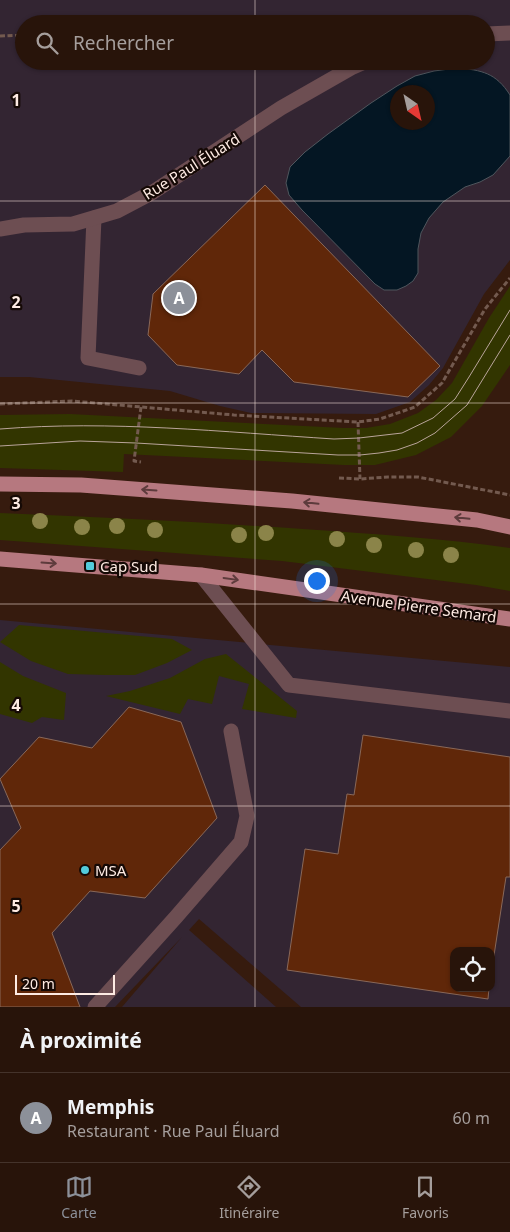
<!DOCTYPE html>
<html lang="fr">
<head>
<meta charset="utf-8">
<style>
	body { margin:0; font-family:"Noto Sans",sans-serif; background:#342118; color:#f1f3f6 }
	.controls { position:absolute; right:15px; bottom:15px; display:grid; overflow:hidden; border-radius:10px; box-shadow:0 1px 4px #0004 }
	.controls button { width:45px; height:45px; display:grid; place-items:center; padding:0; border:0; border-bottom:1px solid #44332b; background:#28140a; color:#f1f3f6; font:25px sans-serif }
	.compass { position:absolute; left:390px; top:85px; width:45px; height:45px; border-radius:50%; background:#28140a; box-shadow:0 1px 4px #0004; rotate:146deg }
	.scale { position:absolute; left:15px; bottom:12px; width:100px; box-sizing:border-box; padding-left:5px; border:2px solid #feebe3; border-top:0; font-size:14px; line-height:18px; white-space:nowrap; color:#feebe3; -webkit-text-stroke:4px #150905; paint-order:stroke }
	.you { position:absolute; left:316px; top:580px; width:18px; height:18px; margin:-12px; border:4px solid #fff; border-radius:50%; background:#1a73e8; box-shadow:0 0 0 8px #1a73e833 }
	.badge { display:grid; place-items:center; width:32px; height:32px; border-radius:50%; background:#8c9099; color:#fff; font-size:16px; font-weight:700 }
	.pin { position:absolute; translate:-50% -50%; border:2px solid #fff; box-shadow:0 1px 5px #0006 }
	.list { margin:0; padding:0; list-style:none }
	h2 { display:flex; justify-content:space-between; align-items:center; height:65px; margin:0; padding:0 20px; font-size:21px }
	h2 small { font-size:16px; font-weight:400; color:#a59e9c }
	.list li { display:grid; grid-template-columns:32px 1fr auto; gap:15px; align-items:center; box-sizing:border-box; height:90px; padding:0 20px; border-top:1px solid #44332b }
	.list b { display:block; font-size:19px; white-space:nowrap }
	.list p { margin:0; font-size:16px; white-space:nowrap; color:#a59e9c }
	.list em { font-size:16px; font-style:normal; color:#a59e9c }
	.icon { flex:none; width:28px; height:28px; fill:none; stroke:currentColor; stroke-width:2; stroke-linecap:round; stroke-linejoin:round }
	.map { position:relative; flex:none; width:510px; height:1007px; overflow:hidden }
	.search { position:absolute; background:#28140a; box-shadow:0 1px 4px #0004; left:15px; right:15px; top:15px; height:55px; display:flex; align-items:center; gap:12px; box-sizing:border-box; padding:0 18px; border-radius:28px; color:#a59e9c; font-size:19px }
	.sheet { height:155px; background:#28140a }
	nav { display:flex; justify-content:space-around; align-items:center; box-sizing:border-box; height:70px; border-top:1px solid #44332b; background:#28140a; font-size:14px; color:#a59e9c }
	nav a { display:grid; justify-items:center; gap:2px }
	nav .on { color:#8c9099 }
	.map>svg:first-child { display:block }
</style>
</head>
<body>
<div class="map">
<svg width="510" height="1007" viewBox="0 0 510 1007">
	<rect width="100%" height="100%" fill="#361b0e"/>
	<g fill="#332532" fill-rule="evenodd">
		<path d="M0,0H510V260L484,294L443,368L429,385L410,402L376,414L251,413L220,406L170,391L29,377H0ZM24,24H486V61H24ZM398,92H428V122H398Z"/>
		<path d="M0,620L510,667V1007H301L199,919L189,930L276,1007H122L182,937L115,1007H0ZM454,951H491V988H454Z"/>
	</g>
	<g fill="#323500">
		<polygon points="510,286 510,365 482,406 451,437 416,455 375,465 344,465 124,454 123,472 0,468 0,415 70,414 344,428 366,428 390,424 418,413 436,400 452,383 489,318"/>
		<path d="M0,513C101,517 202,522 303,529C372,534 441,538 510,548V591L476,585L282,561L0,540Z"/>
		<polygon points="19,625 172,639 192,650 167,663 135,675 105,675 68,674 31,661 0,642"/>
		<polygon points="226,654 297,711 296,718 242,709 249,684 219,676 212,704 188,699 180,714 106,696 130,691 170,678 205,659"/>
		<polygon points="0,662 23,676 66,693 64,720 42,717 32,723 0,714"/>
	</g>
	<path fill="#041623" stroke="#4f565d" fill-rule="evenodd" d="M457,68C482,70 496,73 510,95V156L493,175L480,182L465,187L443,202L429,218L421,233L418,249V273L413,281L406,286L397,290H384L375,284L302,210L289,195L286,183L290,167L305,152L328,134L371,103L397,86L415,76L434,71ZM398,92H428V122H398Z"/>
	<g fill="#602709" stroke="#896859">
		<polygon points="265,185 440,366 408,397 294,382 262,350 239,374 177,365 148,335 153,294"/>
		<polygon points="129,707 181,722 217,818 145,898 90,891 52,933 80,1007 0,1007 0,850 21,828 0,779 39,737 92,748"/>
		<polygon points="363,735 510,757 510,877 506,877 491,975 491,951 454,951 454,988 489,988 488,999 287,970 305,849 338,854 347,794 354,795"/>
	</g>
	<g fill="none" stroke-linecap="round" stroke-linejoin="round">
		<g stroke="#735a4f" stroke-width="3" stroke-dasharray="5 2.5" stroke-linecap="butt">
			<polyline points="0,36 24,35"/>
			<polyline points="423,61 432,63 447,61"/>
			<polyline points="0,404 72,401 234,415 358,422 380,419 415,407 442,383 485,309 510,278"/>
			<polyline points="141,407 134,461 141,462"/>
			<polyline points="358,422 360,479"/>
			<polyline points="339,478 360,479 388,477 418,477 510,495"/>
		</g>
		<g stroke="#6d4e52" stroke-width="15">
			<polyline points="94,218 88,358 139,368"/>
			<polyline points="201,575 289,685 510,711"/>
			<polyline points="95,1007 176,917 241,842 247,816 231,731"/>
		</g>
		<g stroke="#6d4e52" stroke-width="15">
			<polyline points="486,34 510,33"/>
			<polyline points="0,229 24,225 73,224 117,211 153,192 281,108 351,68 367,61"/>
		</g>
		<g stroke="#b6787f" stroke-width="15">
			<polyline points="0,484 81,485 292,501 477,520 510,527"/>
			<polyline points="0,559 201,575 510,619"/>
		</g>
		<g stroke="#b9a49a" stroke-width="1">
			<path d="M0,429C111,420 223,432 334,439L359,438L402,433L433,418L455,399L469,377L510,310"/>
			<polyline points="0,446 80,441 136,443 338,455 360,455 379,453 397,450 417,443 435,433 467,405 510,335"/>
		</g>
	</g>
	<g fill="#8b8449">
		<circle cx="40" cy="521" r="8"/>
		<circle cx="117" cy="526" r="8"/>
		<circle cx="82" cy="527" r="8"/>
		<circle cx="155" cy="530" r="8"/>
		<circle cx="266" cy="533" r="8"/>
		<circle cx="239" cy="535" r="8"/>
		<circle cx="337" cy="539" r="8"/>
		<circle cx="374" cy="545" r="8"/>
		<circle cx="416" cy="550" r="8"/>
		<circle cx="451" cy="555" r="8"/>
	</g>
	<defs><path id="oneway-shaft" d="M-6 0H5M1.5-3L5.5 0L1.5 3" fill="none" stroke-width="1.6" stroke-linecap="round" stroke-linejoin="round" transform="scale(1.25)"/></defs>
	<g stroke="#5d3b3c">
		<use href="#oneway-shaft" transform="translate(149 490) rotate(-176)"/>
		<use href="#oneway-shaft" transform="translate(311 503) rotate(-174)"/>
		<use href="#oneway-shaft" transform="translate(462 518) rotate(-174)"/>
		<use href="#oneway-shaft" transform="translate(49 563) rotate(4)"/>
		<use href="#oneway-shaft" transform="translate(231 579) rotate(8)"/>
	</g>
	<path fill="none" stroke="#feebe3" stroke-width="1" stroke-opacity="0.55" d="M255,0V24M255,61V1007M0,201H510M0,403H510M0,604H510M0,806H510"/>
	<g fill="#53cbdb" stroke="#150905" stroke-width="2">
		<rect x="85" y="561" width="10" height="10" rx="2.5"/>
		<circle cx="85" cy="870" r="5"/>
	</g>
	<g text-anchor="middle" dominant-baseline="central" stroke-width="4.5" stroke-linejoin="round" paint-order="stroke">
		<g font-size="15" fill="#feebe3" stroke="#150905">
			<text transform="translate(191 166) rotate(-32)">Rue Paul Éluard</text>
			<text transform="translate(419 606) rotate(8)">Avenue Pierre Semard</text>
		</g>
		<g font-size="15" fill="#feebe3" stroke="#150905" text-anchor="start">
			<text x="100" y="566">Cap Sud</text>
			<text x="95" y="870">MSA</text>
		</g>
	</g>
	<g font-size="16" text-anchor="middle" font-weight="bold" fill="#feebe3" stroke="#150905" stroke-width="4.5" stroke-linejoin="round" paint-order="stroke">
		<text x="16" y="106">1</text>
		<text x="16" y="308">2</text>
		<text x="16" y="509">3</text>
		<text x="16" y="711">4</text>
		<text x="16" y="912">5</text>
	</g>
</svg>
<div class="controls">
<button><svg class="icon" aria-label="locate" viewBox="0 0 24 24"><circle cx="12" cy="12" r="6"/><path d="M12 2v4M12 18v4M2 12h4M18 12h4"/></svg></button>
</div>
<svg class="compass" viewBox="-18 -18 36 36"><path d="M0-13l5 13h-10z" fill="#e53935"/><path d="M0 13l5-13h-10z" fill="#a59e9c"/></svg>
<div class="scale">20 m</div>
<div class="you"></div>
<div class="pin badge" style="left:179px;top:298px">A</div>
<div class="search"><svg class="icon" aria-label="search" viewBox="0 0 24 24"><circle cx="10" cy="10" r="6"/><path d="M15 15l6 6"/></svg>Rechercher</div>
</div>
<section class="sheet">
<h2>À proximité<small></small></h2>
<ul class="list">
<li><span class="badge">A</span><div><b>Memphis</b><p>Restaurant · Rue Paul Éluard</p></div><em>60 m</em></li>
</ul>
</section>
<nav>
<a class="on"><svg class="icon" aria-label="map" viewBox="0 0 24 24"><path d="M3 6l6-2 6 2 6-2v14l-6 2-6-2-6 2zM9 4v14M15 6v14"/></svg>Carte</a>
<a><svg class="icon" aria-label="directions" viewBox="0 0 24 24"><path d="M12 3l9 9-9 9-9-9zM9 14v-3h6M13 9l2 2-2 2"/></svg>Itinéraire</a>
<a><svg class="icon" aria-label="saved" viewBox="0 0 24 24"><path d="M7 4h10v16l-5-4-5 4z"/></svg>Favoris</a>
</nav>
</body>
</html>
